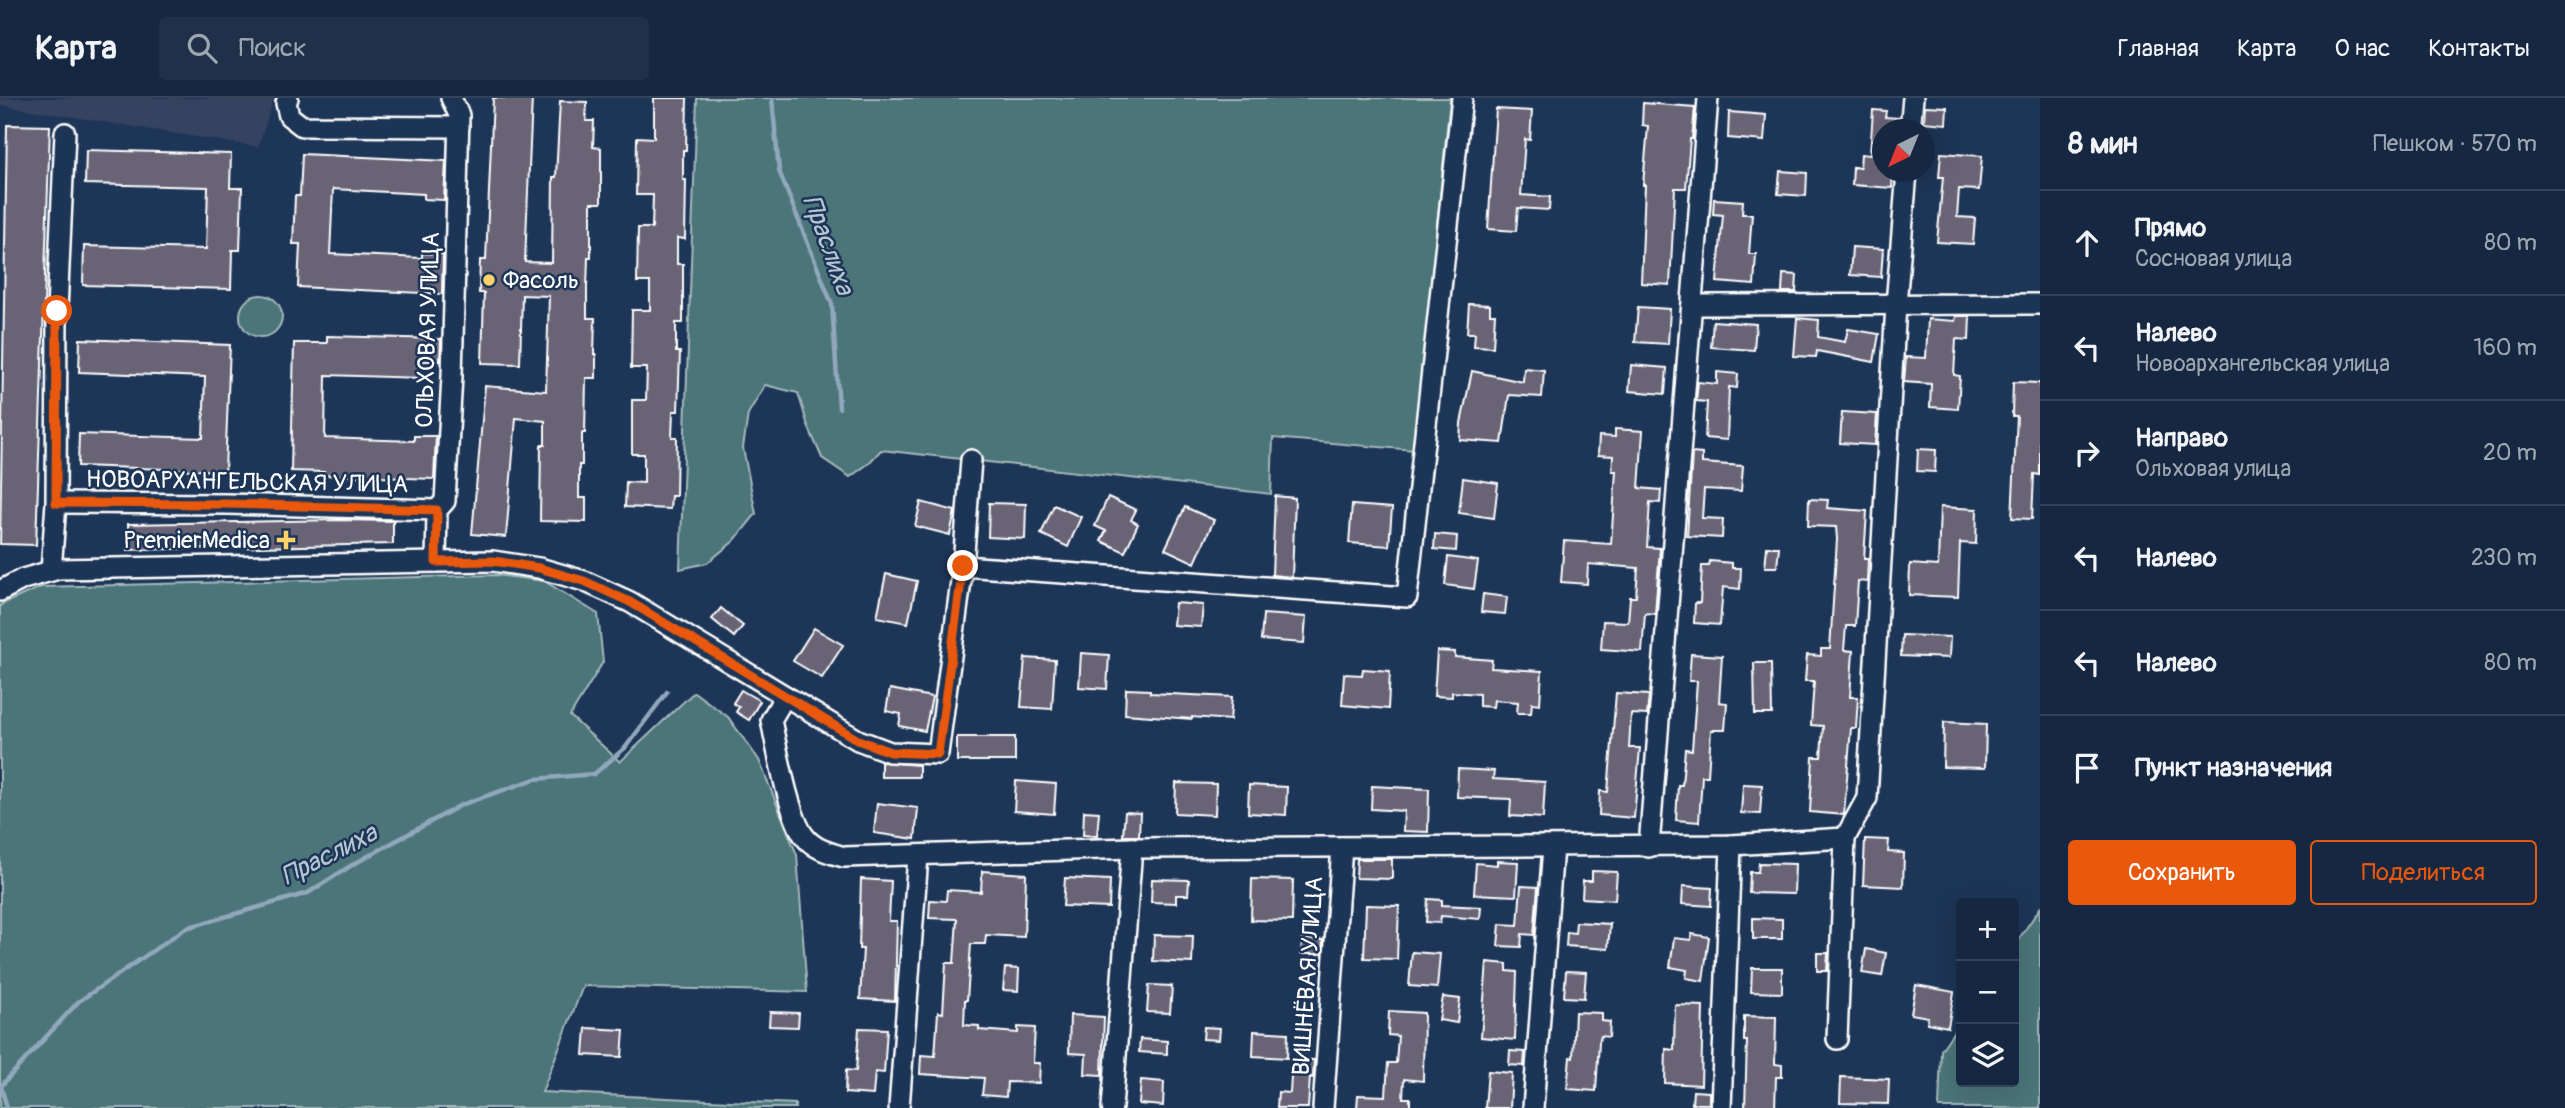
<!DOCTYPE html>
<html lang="ru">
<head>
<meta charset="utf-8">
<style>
	body { margin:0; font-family:Pangolin,sans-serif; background:#1f3048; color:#f1f3f6 }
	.controls { position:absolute; right:21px; bottom:21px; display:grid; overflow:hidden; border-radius:7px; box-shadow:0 7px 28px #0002 }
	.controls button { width:63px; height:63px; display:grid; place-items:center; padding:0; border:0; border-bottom:2px solid #35445a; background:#162841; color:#f1f3f6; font:35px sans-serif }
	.compass { position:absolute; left:1872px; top:21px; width:63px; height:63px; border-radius:50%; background:#162841; box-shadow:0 7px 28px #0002; rotate:223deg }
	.stop { position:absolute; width:21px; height:21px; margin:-16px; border:5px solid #ea580c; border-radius:50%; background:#fff }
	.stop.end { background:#ea580c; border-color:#fff; box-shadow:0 2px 7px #0008 }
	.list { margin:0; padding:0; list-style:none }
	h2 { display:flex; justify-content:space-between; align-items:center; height:91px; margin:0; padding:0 28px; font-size:30px }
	h2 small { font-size:23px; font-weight:400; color:#9ea6b1 }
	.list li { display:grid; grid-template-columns:46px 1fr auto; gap:21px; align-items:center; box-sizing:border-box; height:105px; padding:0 28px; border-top:2px solid #35445a }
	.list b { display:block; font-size:26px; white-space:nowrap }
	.list p { margin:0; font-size:23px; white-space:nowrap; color:#9ea6b1 }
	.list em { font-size:23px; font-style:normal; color:#9ea6b1 }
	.actions { display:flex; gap:14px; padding:21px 28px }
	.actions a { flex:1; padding:16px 0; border:2px solid #ea580c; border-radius:7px; text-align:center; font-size:24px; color:#ea580c }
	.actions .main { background:#ea580c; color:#fff }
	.icon { flex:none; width:38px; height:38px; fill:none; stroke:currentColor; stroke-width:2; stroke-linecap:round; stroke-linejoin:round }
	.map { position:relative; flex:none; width:2040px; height:1010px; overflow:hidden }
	header { display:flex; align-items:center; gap:42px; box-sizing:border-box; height:98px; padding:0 35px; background:#162841; border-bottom:2px solid #35445a }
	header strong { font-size:33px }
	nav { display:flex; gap:38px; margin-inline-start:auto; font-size:24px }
	.search { width:490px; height:63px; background:#1f3048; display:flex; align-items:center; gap:18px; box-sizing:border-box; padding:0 24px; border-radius:7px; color:#9ea6b1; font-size:26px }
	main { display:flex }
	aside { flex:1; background:#162841 }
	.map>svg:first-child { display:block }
</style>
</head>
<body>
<header>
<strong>Карта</strong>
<div class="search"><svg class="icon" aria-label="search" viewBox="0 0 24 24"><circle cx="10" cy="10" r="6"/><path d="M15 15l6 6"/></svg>Поиск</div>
<nav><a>Главная</a><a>Карта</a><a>О нас</a><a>Контакты</a></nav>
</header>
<main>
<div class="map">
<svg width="2040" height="1010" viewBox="0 0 2040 1010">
	<rect width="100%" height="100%" fill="#1d3557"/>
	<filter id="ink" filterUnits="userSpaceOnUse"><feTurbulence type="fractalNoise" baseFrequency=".0143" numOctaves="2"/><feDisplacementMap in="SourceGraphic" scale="14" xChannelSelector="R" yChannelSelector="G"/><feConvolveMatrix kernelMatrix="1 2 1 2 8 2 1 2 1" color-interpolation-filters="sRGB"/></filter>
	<g filter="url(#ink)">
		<polygon fill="#344360" points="0,0 274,0 258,49 0,7"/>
		<g fill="#4c7579" stroke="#a6babc" stroke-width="2">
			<polygon points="697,0 1450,0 1414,352 1273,340 1271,396 881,352 868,366 850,379 822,360 808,328 798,295 765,287 748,316 743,350 756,416 734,443 707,465 680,471"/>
			<circle cx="261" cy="218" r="21"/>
			<polygon points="497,477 544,483 598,516 603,564 570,618 620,664 694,594 728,619 759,662 797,757 807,894 583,888 542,994 795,1006 795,1010 0,1010 0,507 41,489"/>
			<polygon points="2040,810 2040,1010 1939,1010 1941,952 1961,923 1961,984 2014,984 2014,848"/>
		</g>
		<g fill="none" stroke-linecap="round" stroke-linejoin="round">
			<g stroke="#91a8bc" stroke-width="4.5">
				<polyline points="772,0 779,73 832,206 839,310"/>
				<polyline points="7,1010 1,988 78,904 186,830 308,795 352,767 461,707 535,681 594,676 625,650 667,594"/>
			</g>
		</g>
		<g fill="#696476" stroke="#fff" stroke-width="2">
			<polygon points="493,0 532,0 525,164 552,165 553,79 556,79 560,3 587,4 586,23 594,23 593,49 601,50 601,105 591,105 591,159 588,159 587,190 587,220 595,220 594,256 596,256 596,280 586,280 585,335 582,335 582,367 579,367 579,400 586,400 586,424 540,423 541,347 545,347 545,323 516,320 506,439 472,436 485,288 546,293 549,198 522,197 520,266 482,265 484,195 479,195 480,162 486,162"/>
			<polygon points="654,0 687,0 686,52 683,52 683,82 686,82 685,141 677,140 677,166 683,166 683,225 676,225 676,254 680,254 678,313 673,313 672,339 677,339 676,398 671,398 670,411 625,409 626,384 644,385 644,356 632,356 632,302 646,302 647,270 631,270 632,212 650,212 650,184 637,184 638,130 652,130 653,97 636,97 637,39 654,40"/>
			<polygon points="1643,5 1695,9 1692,41 1690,41 1686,90 1675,90 1670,187 1641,185 1645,87 1643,87 1648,28 1642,27"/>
			<polygon points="1925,8 1947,9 1946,26 1924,24"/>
			<polygon points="1496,11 1532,13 1530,42 1525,41 1521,97 1550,99 1549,112 1518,110 1516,133 1488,131"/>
			<polygon points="1873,12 1886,13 1885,19 1899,20 1898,32 1882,32 1882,74 1893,74 1892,90 1852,87 1853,69 1860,70 1861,56 1870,57"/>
			<polygon points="1729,14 1766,17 1764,43 1728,40"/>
			<polygon points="7,27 50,28 36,447 0,446"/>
			<polygon points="86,52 231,56 230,90 242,90 240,152 232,152 231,191 83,187 84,148 206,151 208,89 85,86"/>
			<polygon points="1941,55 1982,58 1979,92 1959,91 1957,119 1975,120 1973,146 1937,144 1943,79 1939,79"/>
			<polygon points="302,56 446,63 444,102 424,101 424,96 333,91 330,156 422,160 422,155 443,156 442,196 298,189 300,146 293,146 295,98 300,98"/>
			<polygon points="1780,73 1807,75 1806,98 1778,96"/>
			<polygon points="1714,101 1743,103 1742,116 1752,116 1749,156 1756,156 1754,187 1717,184 1723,117 1713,116"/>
			<polygon points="1852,149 1883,151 1881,179 1850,177"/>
			<polygon points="1783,176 1797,177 1796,194 1782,194"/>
			<polygon points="1469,206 1490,207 1490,216 1495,216 1493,249 1474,248 1475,235 1467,235"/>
			<polygon points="1638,209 1670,211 1668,246 1635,244"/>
			<polygon points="1956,218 1970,218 1969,242 1956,241 1954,277 1960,278 1958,311 1930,309 1931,286 1904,284 1906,259 1926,260 1928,221 1955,223"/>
			<polygon points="1797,220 1819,222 1818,239 1845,244 1848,231 1879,236 1874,264 1817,253 1816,259 1794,258"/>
			<polygon points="1713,223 1756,226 1754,252 1711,249"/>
			<polygon points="327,238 441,241 440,263 423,263 422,280 326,277 325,340 414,343 414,338 436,338 434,381 323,377 324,374 291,373 294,245 327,245"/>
			<polygon points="80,241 230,247 225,373 78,368 79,336 203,340 205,279 79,274"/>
			<polygon points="1631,267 1667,270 1665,296 1629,293"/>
			<polygon points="1524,270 1544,272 1542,299 1509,297 1502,345 1460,342 1461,325 1472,273 1523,284"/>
			<polygon points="1717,274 1738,276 1737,290 1729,289 1727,342 1705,340 1707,304 1696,303 1698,284 1717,286"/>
			<polygon points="2013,284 2040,285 2040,377 2034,376 2032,421 2012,420 2017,318 2012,318"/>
			<polygon points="1842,314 1877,316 1875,347 1840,345"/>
			<polygon points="1615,331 1643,333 1639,390 1661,392 1660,405 1650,404 1647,449 1660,450 1655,516 1645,515 1642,554 1601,551 1603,523 1628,524 1630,499 1636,499 1638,470 1588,466 1587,486 1561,484 1564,443 1611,446 1616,373 1612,373 1613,358 1598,357 1599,338 1615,339"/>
			<polygon points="1918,351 1936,352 1935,374 1917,373"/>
			<polygon points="1692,355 1702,356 1702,365 1743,368 1741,393 1704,391 1702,420 1723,421 1722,440 1687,438"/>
			<polygon points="1463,380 1498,385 1494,420 1459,415"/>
			<polygon points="1275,398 1295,400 1292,479 1272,477"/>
			<polygon points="1108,399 1136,412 1131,422 1138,426 1125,454 1101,443 1106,433 1095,428"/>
			<polygon points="1809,401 1828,402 1827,410 1867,413 1864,461 1868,461 1867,484 1858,483 1855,528 1846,528 1844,552 1853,553 1850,599 1858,599 1856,630 1851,630 1844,717 1810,714 1813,659 1821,659 1823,628 1811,627 1814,583 1805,583 1807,557 1821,558 1821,551 1830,551 1837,441 1836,429 1808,428"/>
			<polygon points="921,404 955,413 950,437 915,428"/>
			<polygon points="989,405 1026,406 1025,441 988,439"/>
			<polygon points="1054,407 1081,419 1068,449 1041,436"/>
			<polygon points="1352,407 1392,410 1389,448 1349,445"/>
			<polygon points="1185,409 1214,422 1195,465 1165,451"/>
			<polygon points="1940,409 1977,411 1976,446 1960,445 1958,499 1909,497 1910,466 1938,468"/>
			<polygon points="340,422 393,423 393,446 128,452 128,426"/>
			<polygon points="1435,436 1457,438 1456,453 1434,451"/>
			<polygon points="1767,449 1779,449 1777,469 1765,469"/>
			<polygon points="1448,459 1478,463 1474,491 1445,487"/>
			<polygon points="1710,463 1732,465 1732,470 1741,470 1740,491 1723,489 1720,527 1694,525 1695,505 1700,505 1702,468 1709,468"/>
			<polygon points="886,476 917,483 908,525 877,519"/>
			<polygon points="1483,496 1507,499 1505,516 1481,514"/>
			<polygon points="1175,505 1203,507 1201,529 1173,527"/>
			<polygon points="721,510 743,528 734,539 712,521"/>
			<polygon points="1263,516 1306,519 1304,545 1261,542"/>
			<polygon points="814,530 843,547 822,580 793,563"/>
			<polygon points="1902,537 1950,539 1949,560 1901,558"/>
			<polygon points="1437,553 1455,554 1455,559 1492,562 1491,570 1542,573 1540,606 1532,605 1531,615 1517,615 1518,604 1494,602 1493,609 1479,608 1479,596 1452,594 1452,599 1434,598"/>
			<polygon points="1081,555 1109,557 1107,591 1079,589"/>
			<polygon points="1691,556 1722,558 1719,604 1727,605 1725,632 1711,632 1708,678 1702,678 1699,724 1676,722 1678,687 1682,687 1685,651 1692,652 1697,583 1689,583"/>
			<polygon points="1025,560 1055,562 1052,611 1021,609"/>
			<polygon points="1754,565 1771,565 1772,616 1755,616"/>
			<polygon points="1363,571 1390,573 1388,611 1342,607 1344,576 1362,577"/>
			<polygon points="890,591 932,599 925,633 899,628 901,616 886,613"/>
			<polygon points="1126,591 1150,592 1150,595 1232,599 1230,622 1192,619 1192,621 1125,616"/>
			<polygon points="741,592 760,603 749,622 736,614 739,609 733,605"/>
			<polygon points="1616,595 1649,597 1647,617 1631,616 1629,650 1640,650 1634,720 1599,717 1600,693 1608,694"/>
			<polygon points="1944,624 1986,626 1985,670 1943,669"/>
			<rect x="957" y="639" width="58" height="24"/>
			<polygon points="881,664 919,667 919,679 881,679"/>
			<polygon points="1458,671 1494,673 1493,681 1545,684 1543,720 1510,718 1511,701 1457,699"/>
			<polygon points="1016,683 1056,686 1054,716 1014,713"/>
			<polygon points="1176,685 1216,686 1215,717 1175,715"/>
			<polygon points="1743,686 1762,687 1760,716 1741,715"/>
			<polygon points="1249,687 1287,689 1286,717 1248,715"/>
			<polygon points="1372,688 1429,691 1428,734 1403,733 1404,713 1371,711"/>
			<polygon points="877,705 918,710 915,741 874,735"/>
			<polygon points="1084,713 1099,714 1097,738 1083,737"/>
			<polygon points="1125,714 1140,715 1139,738 1123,738"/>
			<polygon points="1865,741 1889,742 1888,754 1904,755 1903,789 1863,787"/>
			<polygon points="1357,761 1392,761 1392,781 1356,780"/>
			<polygon points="1497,763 1518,764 1516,798 1474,796 1476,765 1497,767"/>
			<polygon points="1759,765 1795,766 1794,796 1749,795 1750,774 1758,774"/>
			<polygon points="982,773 1026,776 1024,839 986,837 985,846 971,846 967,902 965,902 964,927 979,928 979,932 1018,935 1018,929 1035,930 1033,965 1040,965 1039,985 1007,984 1006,999 982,997 984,980 920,976 921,957 935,958 938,914 943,915 946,865 954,865 957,821 929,820 930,802 946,803 947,792 981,794"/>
			<polygon points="1592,773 1617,774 1615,802 1582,800 1583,783 1592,783"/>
			<polygon points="1065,780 1110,782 1109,810 1063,808"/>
			<polygon points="861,781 891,783 889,823 897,823 895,903 860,901 863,851 859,851"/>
			<polygon points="1152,781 1189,782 1188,797 1176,797 1176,805 1151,804"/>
			<polygon points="1252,781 1293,782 1292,823 1251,822"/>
			<polygon points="1521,788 1538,789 1534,837 1522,836 1521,849 1498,848 1500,826 1518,827"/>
			<polygon points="1683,788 1712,790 1711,808 1682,806"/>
			<polygon points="1428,801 1442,802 1442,807 1481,809 1480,821 1441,818 1440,825 1426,824"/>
			<polygon points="1366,807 1399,808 1397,861 1364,860"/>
			<polygon points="1753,820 1782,821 1782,841 1753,841"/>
			<polygon points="1576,824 1610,826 1608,851 1566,848 1567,834 1575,835"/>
			<polygon points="1692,836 1709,839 1703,883 1686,880 1687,872 1670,869 1674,840 1691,842"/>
			<polygon points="1154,837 1193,838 1192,865 1153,863"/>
			<polygon points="1302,841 1323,842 1322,856 1301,856"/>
			<polygon points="1866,851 1886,855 1882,878 1862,875"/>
			<polygon points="1412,854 1440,856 1437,890 1409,888"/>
			<polygon points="1817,855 1828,855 1827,873 1817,873"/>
			<polygon points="1487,864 1507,866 1507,873 1517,874 1515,942 1481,939"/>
			<polygon points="1005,870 1019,871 1018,893 1003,892"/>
			<polygon points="1752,870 1782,870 1782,895 1751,894"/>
			<polygon points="1566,873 1586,874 1584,900 1564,899"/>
			<polygon points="1149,887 1172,888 1170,915 1147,914"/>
			<polygon points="1916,887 1954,894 1948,929 1927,925 1928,919 1911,916"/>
			<polygon points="1443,899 1460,901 1457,925 1439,922"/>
			<polygon points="1675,907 1703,908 1701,987 1665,985 1666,951 1674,952"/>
			<polygon points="1389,913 1424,915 1423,983 1404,981 1403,1000 1410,1000 1410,1010 1357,1010 1358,997 1386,998 1388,965 1396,965 1398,938 1388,937"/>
			<polygon points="770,914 799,915 798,929 769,928"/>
			<polygon points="1575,914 1602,915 1602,923 1610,924 1609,939 1601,938 1599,944 1596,993 1567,991 1570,959 1573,960"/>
			<polygon points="1070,917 1104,919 1102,977 1085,976 1086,956 1069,955"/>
			<polygon points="1744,918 1776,919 1775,966 1782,967 1782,979 1776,979 1775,1010 1745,1010 1747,943 1744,943"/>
			<polygon points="1204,929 1220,930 1219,942 1203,941"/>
			<polygon points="586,930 624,932 622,959 584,957"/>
			<polygon points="859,930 887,931 884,975 875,974 873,997 845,995 846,972 856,973"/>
			<polygon points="1254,933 1288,935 1287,960 1253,958"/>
			<polygon points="1140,941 1167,943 1167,956 1139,954"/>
			<polygon points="1510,953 1525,954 1524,968 1509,967"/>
			<polygon points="1292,961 1314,962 1313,980 1310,979 1308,1010 1277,1010 1278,994 1290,995"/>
			<polygon points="1488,973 1512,975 1510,1010 1485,1010"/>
			<polygon points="1841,979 1889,981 1888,1006 1840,1005"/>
			<polygon points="1141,982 1164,984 1163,1008 1139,1006"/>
			<polygon points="1693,993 1709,994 1709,1006 1692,1006"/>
		</g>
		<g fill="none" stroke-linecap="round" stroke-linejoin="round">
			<g stroke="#fff" stroke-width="24">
				<g id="street">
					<polyline points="288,0 286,5 289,18 302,28 459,29"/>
					<polyline points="1910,32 1913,0"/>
					<polyline points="1694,207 2040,206"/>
					<polyline points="56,405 226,406 437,412"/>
					<polyline points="436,464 437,412 445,403 452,278 459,17 451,0"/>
					<polyline points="963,468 971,362"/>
					<polyline points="51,473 56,405 57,213 65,35"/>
					<polyline points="0,493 23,481 58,471 493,463 539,470 584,483 630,504 858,642 890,654 938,656 963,468 1407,499 1462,0"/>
					<path d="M785,598L771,622C777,650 789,720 805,739C814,751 830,755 844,759L1132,750L1731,747L1845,740L1867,700L1896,207L1907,74"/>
					<polyline points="1649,749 1708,0"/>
					<polyline points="1837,941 1845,740"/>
					<polyline points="899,1010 918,758"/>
					<polyline points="1112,1010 1132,750"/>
					<polyline points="1323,1010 1342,749"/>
					<polyline points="1533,1010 1553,749"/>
					<polyline points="1721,1010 1731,747"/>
				</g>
			</g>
			<use href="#street" stroke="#1d3557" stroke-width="19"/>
		</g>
	</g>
	<g fill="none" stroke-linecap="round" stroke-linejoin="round" filter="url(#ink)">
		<polyline stroke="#ea580c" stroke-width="9" points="57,213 56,405 226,406 437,412 436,464 493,463 539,470 584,483 630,504 858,642 890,654 938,656 963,468"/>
	</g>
	<g fill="#ffd166" stroke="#1d3557" stroke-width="2.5">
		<circle cx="489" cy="182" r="7"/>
		<path d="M282.5 431.5h7v7h7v7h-7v7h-7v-7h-7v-7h7z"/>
	</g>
	<g text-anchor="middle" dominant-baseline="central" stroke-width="5" stroke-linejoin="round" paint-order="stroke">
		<g font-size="24" fill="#fff" stroke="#1d3557" text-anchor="start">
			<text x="503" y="182">Фасоль</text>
			<text x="270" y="442" text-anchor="end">PremierMedica</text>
		</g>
		<g font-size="24" fill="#fff" stroke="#1d3557">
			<text transform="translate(428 232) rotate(-88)">ОЛЬХОВАЯ УЛИЦА</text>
			<text transform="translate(247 384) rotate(1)">НОВОАРХАНГЕЛЬСКАЯ УЛИЦА</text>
			<text transform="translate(1308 878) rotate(-86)">ВИШНЁВАЯ УЛИЦА</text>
		</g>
		<g font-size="26" font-style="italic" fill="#b5c5d2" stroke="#1d3557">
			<text transform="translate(828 147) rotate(70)">Праслиха</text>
			<text transform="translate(329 757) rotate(-27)">Праслиха</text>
		</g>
	</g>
</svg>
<div class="controls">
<button>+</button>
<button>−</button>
<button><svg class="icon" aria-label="layers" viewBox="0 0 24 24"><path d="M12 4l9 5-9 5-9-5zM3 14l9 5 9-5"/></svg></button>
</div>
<svg class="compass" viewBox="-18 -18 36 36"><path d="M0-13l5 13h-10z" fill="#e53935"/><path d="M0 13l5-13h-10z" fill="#9ea6b1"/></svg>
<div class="stop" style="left:57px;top:213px"></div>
<div class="stop end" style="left:963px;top:468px"></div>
</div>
<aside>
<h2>8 мин<small>Пешком · 570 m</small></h2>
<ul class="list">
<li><svg class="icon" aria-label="ahead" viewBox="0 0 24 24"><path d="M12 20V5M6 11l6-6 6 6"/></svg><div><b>Прямо</b><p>Сосновая улица</p></div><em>80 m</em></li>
<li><svg class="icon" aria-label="left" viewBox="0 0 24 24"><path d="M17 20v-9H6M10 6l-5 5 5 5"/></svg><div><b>Налево</b><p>Новоархангельская улица</p></div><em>160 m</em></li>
<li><svg class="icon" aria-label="right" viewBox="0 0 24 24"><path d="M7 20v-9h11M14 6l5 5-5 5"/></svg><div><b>Направо</b><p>Ольховая улица</p></div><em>20 m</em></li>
<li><svg class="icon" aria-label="left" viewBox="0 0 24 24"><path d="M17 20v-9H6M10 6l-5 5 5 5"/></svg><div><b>Налево</b></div><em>230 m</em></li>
<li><svg class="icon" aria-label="left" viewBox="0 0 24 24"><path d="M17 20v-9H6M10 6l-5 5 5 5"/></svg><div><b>Налево</b></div><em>80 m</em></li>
<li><svg class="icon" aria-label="arrive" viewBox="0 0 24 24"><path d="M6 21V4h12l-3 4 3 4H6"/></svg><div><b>Пункт назначения</b></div></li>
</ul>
<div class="actions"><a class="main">Сохранить</a><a>Поделиться</a></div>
</aside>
</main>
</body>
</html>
